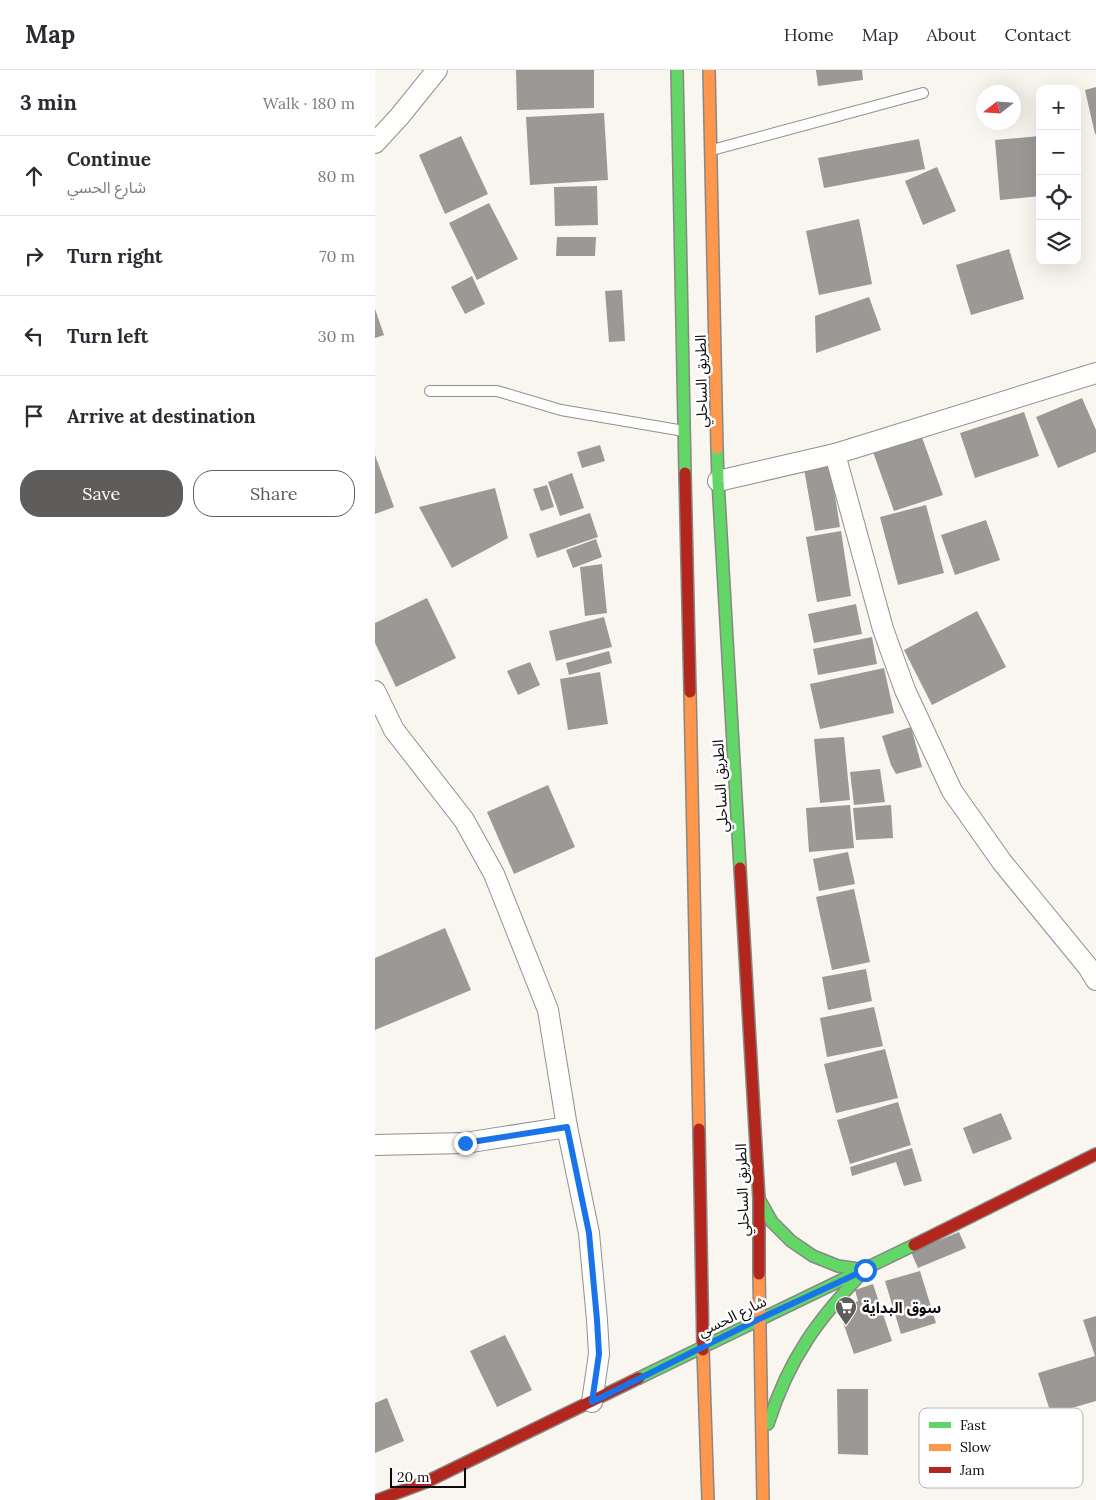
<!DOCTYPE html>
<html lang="en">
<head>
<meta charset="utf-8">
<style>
	body { margin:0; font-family:Lora,"Noto Sans Arabic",serif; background:#f2f2f3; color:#2b2b33 }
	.controls { position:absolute; right:15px; top:15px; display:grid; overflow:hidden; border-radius:10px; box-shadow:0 5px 20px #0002 }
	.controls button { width:45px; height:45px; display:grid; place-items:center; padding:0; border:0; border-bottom:1px solid #e1e1e2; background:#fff; color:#2b2b33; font:25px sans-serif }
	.compass { position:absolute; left:601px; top:15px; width:45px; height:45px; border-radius:50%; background:#fff; box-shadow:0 5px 20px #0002; rotate:253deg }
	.scale { position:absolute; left:15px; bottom:12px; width:76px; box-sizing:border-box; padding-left:5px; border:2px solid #0b0b0b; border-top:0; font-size:14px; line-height:18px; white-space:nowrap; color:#0b0b0b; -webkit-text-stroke:4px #fff; paint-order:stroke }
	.stop { position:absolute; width:15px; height:15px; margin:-11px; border:4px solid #1a73e8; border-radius:50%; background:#fff }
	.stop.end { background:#1a73e8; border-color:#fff; box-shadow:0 1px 5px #0008 }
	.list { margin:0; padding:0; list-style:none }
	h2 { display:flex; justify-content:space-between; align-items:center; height:65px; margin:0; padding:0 20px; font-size:21px }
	h2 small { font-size:16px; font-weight:400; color:#7c7c81 }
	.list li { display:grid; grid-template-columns:32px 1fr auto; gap:15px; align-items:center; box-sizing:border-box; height:80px; padding:0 20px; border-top:1px solid #e1e1e2 }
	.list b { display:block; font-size:19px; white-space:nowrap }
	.list p { margin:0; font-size:16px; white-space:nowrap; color:#7c7c81 }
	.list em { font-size:16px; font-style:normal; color:#7c7c81 }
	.actions { display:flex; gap:10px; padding:15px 20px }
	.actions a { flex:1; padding:11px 0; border:1px solid #5e5d5b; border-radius:20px; text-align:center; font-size:18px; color:#5e5d5b }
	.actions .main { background:#5e5d5b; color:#fff }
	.icon { flex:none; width:28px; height:28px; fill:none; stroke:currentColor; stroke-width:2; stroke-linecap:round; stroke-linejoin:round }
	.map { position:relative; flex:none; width:721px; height:1430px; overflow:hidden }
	header { display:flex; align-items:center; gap:30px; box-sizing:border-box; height:70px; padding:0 25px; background:#fff; border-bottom:1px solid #e1e1e2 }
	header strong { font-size:24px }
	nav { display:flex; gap:28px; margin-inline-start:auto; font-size:18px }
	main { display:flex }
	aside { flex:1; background:#fff }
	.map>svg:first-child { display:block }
</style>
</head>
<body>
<header>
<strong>Map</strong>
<nav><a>Home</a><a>Map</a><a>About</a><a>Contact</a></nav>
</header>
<main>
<aside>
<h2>3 min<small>Walk · 180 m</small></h2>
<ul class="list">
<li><svg class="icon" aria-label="ahead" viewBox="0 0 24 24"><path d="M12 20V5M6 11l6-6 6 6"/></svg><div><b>Continue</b><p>شارع الحسي</p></div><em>80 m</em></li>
<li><svg class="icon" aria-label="right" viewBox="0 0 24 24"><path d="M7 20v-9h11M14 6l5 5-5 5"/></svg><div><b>Turn right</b></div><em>70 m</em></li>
<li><svg class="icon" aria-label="left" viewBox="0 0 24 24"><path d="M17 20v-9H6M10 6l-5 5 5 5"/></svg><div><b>Turn left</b></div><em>30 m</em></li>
<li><svg class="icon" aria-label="arrive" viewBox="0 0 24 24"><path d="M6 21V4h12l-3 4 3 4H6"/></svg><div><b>Arrive at destination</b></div></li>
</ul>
<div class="actions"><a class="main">Save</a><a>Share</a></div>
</aside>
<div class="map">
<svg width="721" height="1430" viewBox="0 0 721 1430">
	<rect width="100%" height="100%" fill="#f9f5ef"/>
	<g fill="#9c9895">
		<polygon points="141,0 219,0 219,38 142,40"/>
		<polygon points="441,0 487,0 488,10 443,16"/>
		<polygon points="721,17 721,64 720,64 710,20"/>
		<polygon points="229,43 233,110 155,115 151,47"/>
		<polygon points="86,66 113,124 70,144 44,85"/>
		<polygon points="665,66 665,126 625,130 620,70"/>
		<polygon points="544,69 550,99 449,118 443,88"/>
		<polygon points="562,97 581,141 548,155 530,111"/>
		<polygon points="222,116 223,155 180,156 179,117"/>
		<polygon points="114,133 143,189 102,210 74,153"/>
		<polygon points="484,149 497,214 444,225 431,161"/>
		<polygon points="182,167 221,167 220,186 181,186"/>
		<polygon points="634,179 649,229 596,245 581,195"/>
		<polygon points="97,206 110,234 90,244 76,217"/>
		<polygon points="247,220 250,271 234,272 230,221"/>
		<polygon points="494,227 506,260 441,283 440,246"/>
		<polygon points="0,239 9,265 0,268"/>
		<polygon points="707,328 721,360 721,382 683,398 661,347"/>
		<polygon points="649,342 664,386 600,408 585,363"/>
		<polygon points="545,362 568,425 519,441 497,379"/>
		<polygon points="225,375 230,391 207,398 202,382"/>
		<polygon points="0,385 19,437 0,444"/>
		<polygon points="455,395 465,457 440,461 429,399"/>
		<polygon points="197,403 209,438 185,446 173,412"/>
		<polygon points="172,415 179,437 166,441 158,419"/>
		<polygon points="120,418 133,468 77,498 44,437"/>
		<polygon points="551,435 569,503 523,515 505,447"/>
		<polygon points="215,443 223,467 162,488 154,464"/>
		<polygon points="611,450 625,490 580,505 566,465"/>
		<polygon points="466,461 476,526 442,532 431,467"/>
		<polygon points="221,469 227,487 198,498 191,480"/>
		<polygon points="227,494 232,543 210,546 205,497"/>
		<polygon points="52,528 81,588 21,617 0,573 0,553"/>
		<polygon points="481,534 487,564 439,573 433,544"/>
		<polygon points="602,541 631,597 557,635 529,580"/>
		<polygon points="229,547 237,577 181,591 174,561"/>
		<polygon points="497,567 502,594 443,605 438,579"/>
		<polygon points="234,581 237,593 194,605 191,593"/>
		<polygon points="155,592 165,615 143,625 132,601"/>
		<polygon points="509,598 519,643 445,659 435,614"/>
		<polygon points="225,602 233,654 193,660 185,609"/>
		<polygon points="536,657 547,697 521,704 516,695 507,666"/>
		<polygon points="469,667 475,730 445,733 439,669"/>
		<polygon points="505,699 510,732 479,735 475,702"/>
		<polygon points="173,715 200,777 139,804 112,742"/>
		<polygon points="475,735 479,778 434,782 431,738"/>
		<polygon points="516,735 518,768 481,770 478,738"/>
		<polygon points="473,782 480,814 444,821 438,789"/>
		<polygon points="479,819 495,892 457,900 441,827"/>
		<polygon points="70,858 96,920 0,960 0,888"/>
		<polygon points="491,899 497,931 453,940 447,907"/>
		<polygon points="499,937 508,976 452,987 445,948"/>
		<polygon points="510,979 523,1028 461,1043 449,994"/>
		<polygon points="523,1032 536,1075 475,1094 462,1050"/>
		<polygon points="626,1043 637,1069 598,1084 588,1058"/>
		<polygon points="537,1078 547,1111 529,1116 521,1092 477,1106 475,1097"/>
		<polygon points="584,1162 591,1178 543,1198 536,1182"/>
		<polygon points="545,1201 561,1253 526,1264 510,1211"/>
		<polygon points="498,1214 517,1271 479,1284 463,1238 483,1231 480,1220"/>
		<polygon points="721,1246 721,1331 676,1344 663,1303 720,1286 708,1250"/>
		<polygon points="130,1265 157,1320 122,1337 95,1281"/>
		<polygon points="462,1319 493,1319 493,1385 463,1384"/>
		<polygon points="12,1328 29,1371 0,1383 0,1333"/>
	</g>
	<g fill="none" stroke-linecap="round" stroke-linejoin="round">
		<g stroke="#92908e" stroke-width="12">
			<g id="lane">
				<polyline points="337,80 548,23"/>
				<polyline points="55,321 122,321 186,340 309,361"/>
			</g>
		</g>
		<g stroke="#92908e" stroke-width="22">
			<g id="street">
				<polyline points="0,73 24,47 62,0"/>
				<polyline points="460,384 508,559 530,620 577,721 627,792 713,897 721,910"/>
				<polyline points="343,411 460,384 721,303"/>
				<polyline points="0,621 19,660 89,750 119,804 173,940 192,1057 214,1163 222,1250 224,1284 217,1332"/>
				<polyline points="0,1075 90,1073 192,1057"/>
			</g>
		</g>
		<g stroke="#898784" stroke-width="14">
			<g id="fast">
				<polyline points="302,0 310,403"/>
				<polyline points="342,378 343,411 365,798"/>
				<polyline points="384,1129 397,1152 416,1171 438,1186 463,1196 490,1200"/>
				<polyline points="264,1308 539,1175"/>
				<path d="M393,1354C414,1288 443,1249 490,1200"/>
			</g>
		</g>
		<g stroke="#898784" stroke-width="14">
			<g id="slow">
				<polyline points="334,0 342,378"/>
				<polyline points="315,622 324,1059"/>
				<polyline points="384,1204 388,1430"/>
				<polyline points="328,1280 333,1430"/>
			</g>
		</g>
		<g stroke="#898784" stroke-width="14">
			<g id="jam">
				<polyline points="310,403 315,622"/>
				<polyline points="365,798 384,1129 384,1204"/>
				<polyline points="324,1059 328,1280"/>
				<polyline points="539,1175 721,1084"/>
				<polyline points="3,1430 51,1412 264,1308"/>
			</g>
		</g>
		<use href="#lane" stroke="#fefefd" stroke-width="10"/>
		<use href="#street" stroke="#fefefd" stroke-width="20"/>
		<use href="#fast" stroke="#63d668" stroke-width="11"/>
		<use href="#slow" stroke="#ff974d" stroke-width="11"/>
		<use href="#jam" stroke="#b3261e" stroke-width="11"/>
	</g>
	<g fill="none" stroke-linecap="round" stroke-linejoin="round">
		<polyline stroke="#1a73e8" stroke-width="6" points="90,1073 192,1057 214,1163 222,1250 224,1284 217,1332 384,1249 490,1200"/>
	</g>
	<defs>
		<g id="supermarket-pin" transform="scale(1.125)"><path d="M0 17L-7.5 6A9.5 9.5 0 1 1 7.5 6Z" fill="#5e5d5b" stroke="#fff"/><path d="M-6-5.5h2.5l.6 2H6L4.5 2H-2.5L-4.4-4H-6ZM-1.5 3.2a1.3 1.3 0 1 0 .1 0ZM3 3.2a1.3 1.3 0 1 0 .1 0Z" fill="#fff"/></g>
	</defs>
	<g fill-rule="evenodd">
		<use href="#supermarket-pin" x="471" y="1237"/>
	</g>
	<g text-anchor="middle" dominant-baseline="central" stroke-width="5" stroke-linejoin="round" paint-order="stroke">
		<g font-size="15" fill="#0b0b0b" stroke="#fff">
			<text transform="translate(326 311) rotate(-91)">الطريق الساحلي</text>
			<text transform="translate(345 716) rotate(-93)">الطريق الساحلي</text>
			<text transform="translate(367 1120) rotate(-92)">الطريق الساحلي</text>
			<text transform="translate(357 1246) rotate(-26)">شارع الحسي</text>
		</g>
		<g font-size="15" font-weight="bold" fill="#0b0b0b" stroke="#fff" text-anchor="start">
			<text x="487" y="1237">سوق البداية</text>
		</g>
	</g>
	<rect x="544" y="1338" width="164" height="80" rx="8" fill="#fff" stroke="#b6b6b6" stroke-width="1"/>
	<rect x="554" y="1352" width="22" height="6" fill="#63d668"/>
	<rect x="554" y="1374" width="22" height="7" fill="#ff974d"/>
	<rect x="554" y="1397" width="22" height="6" fill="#b3261e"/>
	<g font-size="14" fill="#0b0b0b">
		<text x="585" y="1360">Fast</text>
		<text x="585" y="1382">Slow</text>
		<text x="585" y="1405">Jam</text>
	</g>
</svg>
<div class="controls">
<button>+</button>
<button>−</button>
<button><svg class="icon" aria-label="locate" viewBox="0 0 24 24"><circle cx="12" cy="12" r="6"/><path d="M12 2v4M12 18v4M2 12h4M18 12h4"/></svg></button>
<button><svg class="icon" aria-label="layers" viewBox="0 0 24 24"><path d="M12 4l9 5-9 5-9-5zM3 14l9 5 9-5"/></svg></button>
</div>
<svg class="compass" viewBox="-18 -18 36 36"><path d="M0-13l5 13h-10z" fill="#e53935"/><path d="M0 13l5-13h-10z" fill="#7c7c81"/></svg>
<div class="scale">20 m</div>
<div class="stop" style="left:490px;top:1200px"></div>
<div class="stop end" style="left:90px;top:1073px"></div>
</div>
</main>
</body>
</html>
